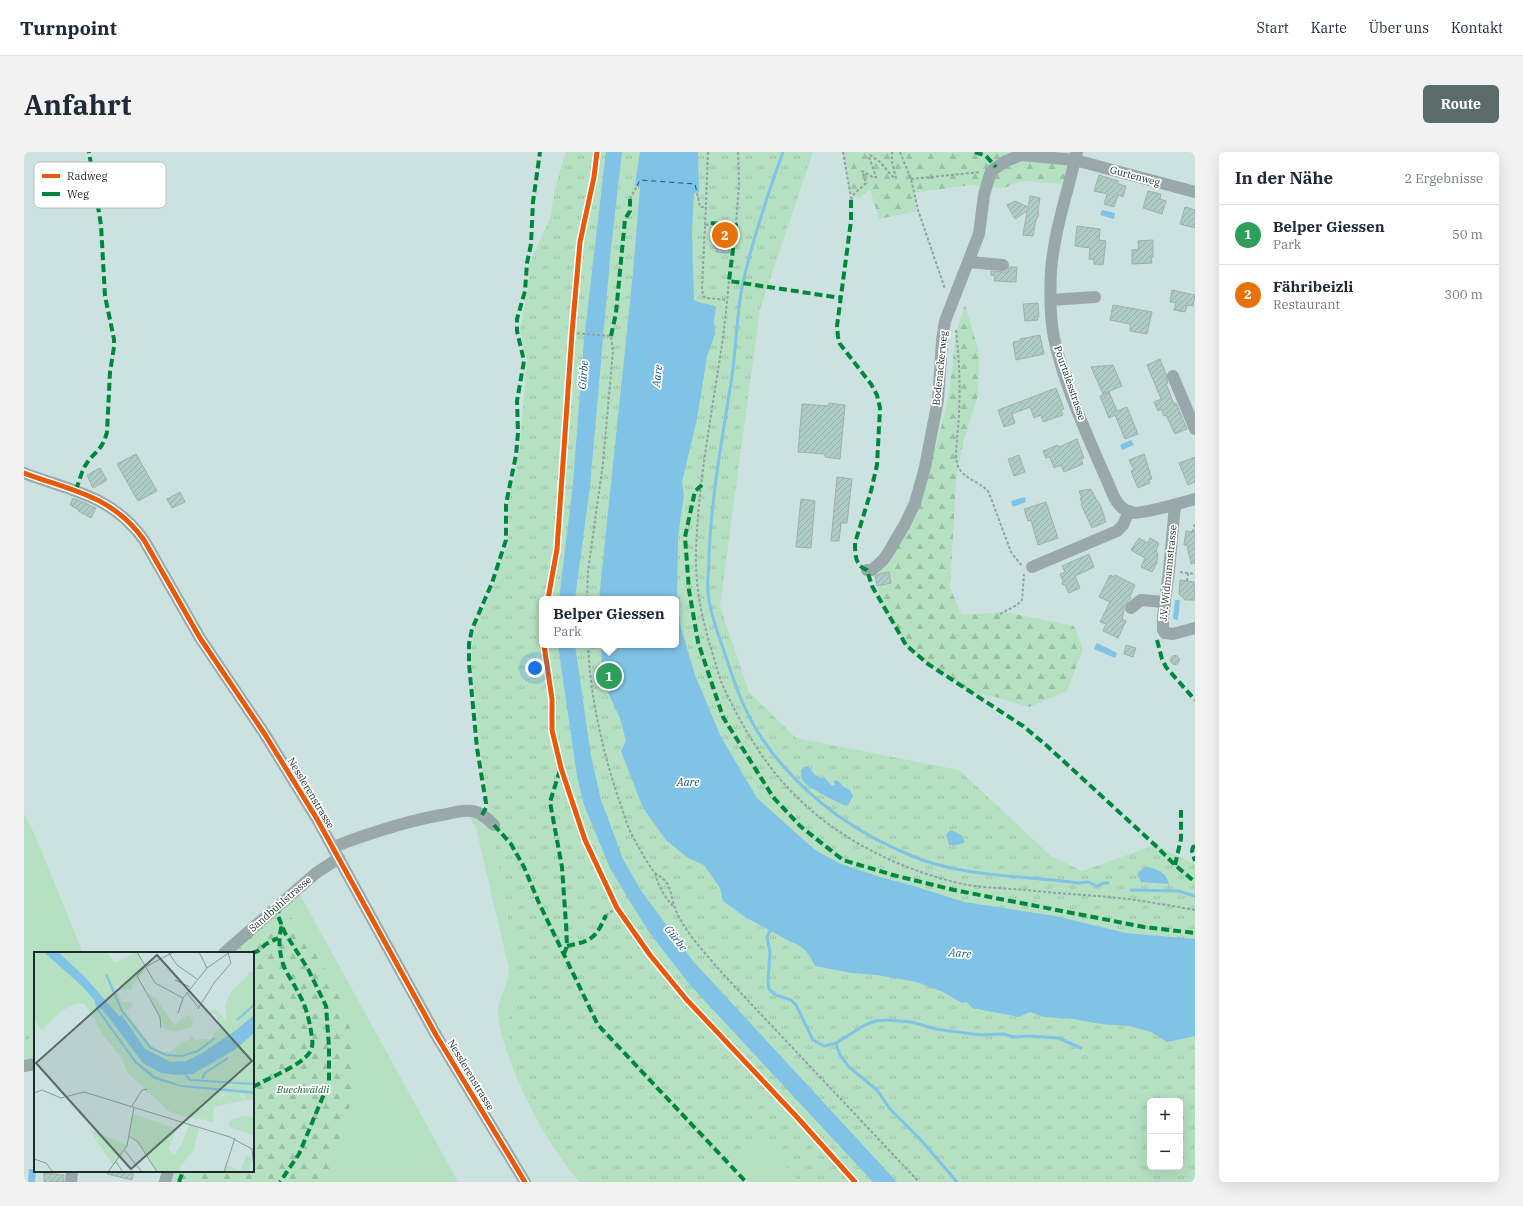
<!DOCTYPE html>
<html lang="de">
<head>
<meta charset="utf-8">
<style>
	body { margin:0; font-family:"IBM Plex Serif",serif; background:#f2f2f3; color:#1f2937 }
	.controls { position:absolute; right:12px; bottom:12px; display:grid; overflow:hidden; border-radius:6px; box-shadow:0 4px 16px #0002 }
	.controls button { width:36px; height:36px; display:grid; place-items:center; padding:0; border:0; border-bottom:1px solid #e0e1e3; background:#fff; color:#1f2937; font:20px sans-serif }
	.you { position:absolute; left:511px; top:516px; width:14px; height:14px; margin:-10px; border:3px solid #fff; border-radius:50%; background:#1a73e8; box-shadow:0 0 0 6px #1a73e833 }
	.badge { display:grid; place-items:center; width:26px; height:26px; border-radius:50%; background:#5a6b6a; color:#fff; font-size:13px; font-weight:700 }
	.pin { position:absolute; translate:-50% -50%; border:2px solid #fff; box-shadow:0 1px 4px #0006 }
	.popup { position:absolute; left:515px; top:444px; width:140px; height:52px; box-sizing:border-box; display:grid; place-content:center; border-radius:6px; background:#fff; filter:drop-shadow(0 1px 3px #0005); font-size:13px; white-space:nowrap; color:#747a83 }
	.popup b { font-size:15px; color:#1f2937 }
	.popup::after { content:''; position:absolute; left:50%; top:100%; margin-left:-8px; border:8px solid transparent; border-top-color:#fff }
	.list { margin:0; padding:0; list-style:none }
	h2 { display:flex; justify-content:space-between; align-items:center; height:52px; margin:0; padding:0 16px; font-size:17px }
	h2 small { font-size:13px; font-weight:400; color:#747a83 }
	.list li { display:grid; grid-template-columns:26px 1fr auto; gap:12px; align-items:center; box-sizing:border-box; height:60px; padding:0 16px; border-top:1px solid #e0e1e3 }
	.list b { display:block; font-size:15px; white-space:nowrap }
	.list p { margin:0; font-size:13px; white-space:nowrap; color:#747a83 }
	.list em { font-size:13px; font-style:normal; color:#747a83 }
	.map { position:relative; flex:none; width:1171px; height:1030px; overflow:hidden; border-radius:6px }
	header { display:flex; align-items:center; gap:24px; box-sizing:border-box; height:56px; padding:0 20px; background:#fff; border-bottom:1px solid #e0e1e3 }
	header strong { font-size:19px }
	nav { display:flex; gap:22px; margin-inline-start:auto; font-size:14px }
	.intro { display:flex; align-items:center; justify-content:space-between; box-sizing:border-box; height:96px; padding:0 24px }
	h1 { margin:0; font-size:28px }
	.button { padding:10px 18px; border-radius:6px; background:#5a6b6a; color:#fff; font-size:14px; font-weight:700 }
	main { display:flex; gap:24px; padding:0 24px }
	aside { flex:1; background:#fff; border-radius:6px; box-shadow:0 4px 16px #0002 }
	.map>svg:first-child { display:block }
</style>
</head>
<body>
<header>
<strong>Turnpoint</strong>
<nav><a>Start</a><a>Karte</a><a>Über uns</a><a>Kontakt</a></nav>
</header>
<div class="intro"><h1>Anfahrt</h1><a class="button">Route</a></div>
<main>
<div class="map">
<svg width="1171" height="1030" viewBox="0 0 1171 1030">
	<defs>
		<pattern id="forest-firs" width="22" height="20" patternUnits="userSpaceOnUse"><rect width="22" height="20" fill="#b5e0c2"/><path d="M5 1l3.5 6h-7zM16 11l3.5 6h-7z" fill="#9bc0a7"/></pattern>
		<pattern id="park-tufts" width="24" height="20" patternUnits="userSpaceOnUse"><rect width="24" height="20" fill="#b5e0c2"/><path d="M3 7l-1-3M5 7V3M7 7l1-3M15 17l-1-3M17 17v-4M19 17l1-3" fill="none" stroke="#9bc0a7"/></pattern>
		<pattern id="building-hatch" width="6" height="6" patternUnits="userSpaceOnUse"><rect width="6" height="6" fill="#aeccc4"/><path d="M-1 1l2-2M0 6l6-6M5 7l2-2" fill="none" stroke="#95afa9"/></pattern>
	</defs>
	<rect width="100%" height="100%" fill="#cce2e0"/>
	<g fill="#b5e0c2">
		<polygon points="0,662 10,681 59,801 11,801 11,907 0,909 0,892 5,894 0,863"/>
		<path d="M440,662H447L467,673L492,809V842L483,872L485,891L499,932L529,987L564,1030H555C525,993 504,955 487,911C481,894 474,877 474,858C475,844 485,832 485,817L452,676L446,666Z"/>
		<polygon points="274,739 434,1030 301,1030 304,1019 255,755"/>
		<polygon points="735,984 775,1030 724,1030 705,1009"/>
		<polygon points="702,1011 719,1030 688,1030"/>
	</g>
	<g fill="url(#forest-firs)">
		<polygon points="820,0 1052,0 1038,32 1004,29 991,31 981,36 947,33 889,41 893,59 855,67 846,38 835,46 825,41"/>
		<polygon points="941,153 955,200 954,243 939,291 932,330 926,436 938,463 981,460 1050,474 1059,497 1043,539 1005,555 972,545 948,541 904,512 882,493 854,446 857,409 883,368 912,295 925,243 932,181"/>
		<polygon points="255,755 276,774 312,837 328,882 329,945 301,1030 144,1030 147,1019 229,1019 229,801 205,801"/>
		<polygon points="0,863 6,895 0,892"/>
	</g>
	<path fill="url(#park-tufts)" fill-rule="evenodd" d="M542,0H789L736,157L696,454L725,540L772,586L935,618L1027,704L1058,719L1131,693L1171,712V1030H775L735,984L702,1011L688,1030H564L529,987L499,932L485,891L483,872L492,842V809L465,663L455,589L447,508L448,495L452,471L466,443L483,393L485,380L484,346L491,324L496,290L503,209L496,179L504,136L505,113L526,67L531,36ZM518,447H652V493H518ZM1126,949H1156V1015H1126Z"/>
	<g fill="#80c3e6">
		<polygon points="582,0 598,0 587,96 566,334 551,447 535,447 549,332 560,188"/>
		<path d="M616,0H674L675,40L670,41L668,81L670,148C677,152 684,151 692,155L690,167L691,182L683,204L673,267L658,330L660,344L654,384L653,449L657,476L671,523L697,585L733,646L791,698L817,712L856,725L890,734L940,750L1031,764L1102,781L1171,787V884L1143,890L1127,880L1105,874L1077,872L1049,867L1020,865L1006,860L995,865L948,856L943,850L938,851L919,840L893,830L853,823L828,821L791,814C786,803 779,793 767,790L721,765L699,749L696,736L680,713L664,706L642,688L619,656L597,599L602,589L596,566L585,543L578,516L577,493H652V447H575L609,121L616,35L611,33Z"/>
		<polygon points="1078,58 1091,61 1090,67 1076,63"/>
		<polygon points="1107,288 1110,293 1098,298 1096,293"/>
		<polygon points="1001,345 1002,350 989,355 987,349"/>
		<polygon points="1151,448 1156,448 1154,468 1149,467"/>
		<polygon points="1073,491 1093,501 1091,506 1070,497"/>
		<polygon points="534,493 551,493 567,604 577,648 599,707 618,740 669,809 873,1030 849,1030 666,833 625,780 605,748 586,716 560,653 553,624"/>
		<path d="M784,614L791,623L797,626H801L808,634L811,633L810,629L813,628L820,635L826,638L829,644L824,653L822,654C812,649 782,636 778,627C777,625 778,620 777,618L780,615Z"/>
		<path d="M927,678L937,683L941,690C938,692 929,694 925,693L922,682Z"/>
		<path d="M1122,715C1134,716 1142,721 1145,732L1117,730L1113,722L1117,718Z"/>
		<polygon points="5,1017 11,1017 11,1019 12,1019 11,1030 4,1030"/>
	</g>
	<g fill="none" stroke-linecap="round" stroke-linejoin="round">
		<g stroke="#80c3e6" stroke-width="3">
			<path d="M759,0C743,44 728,89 718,135C712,169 712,203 706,237C697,293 687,349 685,405C685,417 683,428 684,440C686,462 695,484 702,505C711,533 721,561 737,585C774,640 827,679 888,704C941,726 999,723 1055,731L1064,730L1073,734L1080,731H1084"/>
			<polyline points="1107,738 1154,739 1171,744"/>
			<polyline points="747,777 743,785 746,800 744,830 745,837 752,843 767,848 772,853 789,888 800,894 812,891 841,873 851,869 863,868 887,870 912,877 956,883 979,882 991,885 1005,884 1034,886 1057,896"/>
			<polyline points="812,891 816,903 825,915 853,938 866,957 896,987 933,1030"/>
		</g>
		<polyline stroke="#105576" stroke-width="1" stroke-dasharray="5 4" stroke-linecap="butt" points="613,34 616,28 671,32 673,41"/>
	</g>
	<g fill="url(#building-hatch)" stroke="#9fafac">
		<polygon points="1075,23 1094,29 1094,32 1102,34 1099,45 1094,43 1090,55 1080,52 1083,42 1070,39"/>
		<polygon points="1124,39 1137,42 1136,47 1142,49 1138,62 1119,56"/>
		<polygon points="1006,44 1016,46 1014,59 1015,63 1012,68 1009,84 999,83 1003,59 991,67 983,53 991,49 1004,55"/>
		<polygon points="1161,55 1171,58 1171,76 1156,72"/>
		<polygon points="1053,74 1076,77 1075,88 1082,89 1079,113 1070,112 1070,108 1065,107 1066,96 1051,94"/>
		<polygon points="692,76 707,78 705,101 692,100 693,97 690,96"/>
		<polygon points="1129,88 1129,105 1127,105 1128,111 1108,112 1108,98 1115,97 1114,89"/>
		<polygon points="986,115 993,115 992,130 970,129 971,124 967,123 967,119 982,120"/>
		<polygon points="1148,138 1171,143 1169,154 1163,153 1161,160 1150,158 1152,151 1146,150"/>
		<polygon points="1014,151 1015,165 1013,165 1014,168 1001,169 999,152"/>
		<polygon points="1089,153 1128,160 1123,182 1106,179 1106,172 1086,168"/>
		<polygon points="1016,183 1020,202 992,208 989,190 996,189 996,187"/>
		<polygon points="1136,207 1142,222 1144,231 1142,232 1150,252 1152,251 1163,277 1151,282 1142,263 1140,264 1137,257 1134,259 1130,250 1137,247 1123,213"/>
		<polygon points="1089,213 1098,234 1079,242 1067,215"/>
		<polygon points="1032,236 1040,257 1037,258 1039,263 1019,270 1017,263 1010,266 1006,255 988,262 991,271 980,275 974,258"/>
		<polygon points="1085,240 1093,259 1103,255 1114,282 1101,287 1091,263 1085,266 1076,244"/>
		<polygon points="805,251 821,253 816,307 801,305 801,302 774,300 778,252 805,254"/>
		<polygon points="1053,287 1060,306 1057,307 1059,312 1040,320 1037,313 1030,316 1026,305 1022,306 1019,299 1034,293 1035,295"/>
		<polygon points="112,302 133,339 114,349 93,312"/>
		<polygon points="1120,302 1128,327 1125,328 1126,331 1114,336 1107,319 1110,318 1105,308"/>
		<polygon points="995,303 1001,320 990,324 984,307"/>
		<polygon points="1171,305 1171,330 1164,333 1155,311"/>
		<polygon points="76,316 83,328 69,336 63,323"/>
		<polygon points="813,325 828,327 823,371 817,371 815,389 807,389"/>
		<polygon points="1067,337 1073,349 1074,349 1077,355 1082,370 1068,376 1057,352 1058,352 1056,346 1058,346 1055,339"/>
		<polygon points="156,340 161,350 148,356 143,347"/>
		<polygon points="49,346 72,356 67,366 54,359 55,358 46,353"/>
		<polygon points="777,347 791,349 787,396 772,395"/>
		<polygon points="1022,350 1034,386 1014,393 1007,368 1004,369 1000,357"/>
		<polygon points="1162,379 1171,380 1171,411 1167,412 1163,393 1160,393"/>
		<polygon points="1115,386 1124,391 1126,386 1135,391 1132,398 1134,403 1133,408 1133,411 1128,420 1117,415 1121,406 1107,398"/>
		<polygon points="1065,402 1070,415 1051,424 1056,436 1045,441 1041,433 1038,432 1039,429 1036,422 1041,420 1038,414"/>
		<polygon points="865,420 867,431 853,434 851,424 855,422"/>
		<polygon points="1086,423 1090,425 1091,423 1111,433 1106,444 1107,445 1106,447 1100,454 1100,459 1098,467 1102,469 1094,486 1079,479 1082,472 1076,470 1086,450 1075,445"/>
		<polygon points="1156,428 1170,430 1171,448 1161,448 1155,442"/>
		<polygon points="1102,493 1112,496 1109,505 1100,502"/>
		<circle cx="1151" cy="508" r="4.5"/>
		<polygon points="84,1019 110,1019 108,1028 83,1022"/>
		<polygon points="20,1021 40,1023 40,1030 20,1030"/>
	</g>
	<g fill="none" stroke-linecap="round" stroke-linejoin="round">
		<g stroke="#93a2a4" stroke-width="2" stroke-dasharray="3 2" stroke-linecap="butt">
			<polyline points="684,0 681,74 687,71"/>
			<polyline points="819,0 827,46"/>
			<polyline points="876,0 887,27 894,58 921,137"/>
			<polyline points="887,27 956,20"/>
			<polyline points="673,41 676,55 681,55"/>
			<polyline points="606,47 613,34"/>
			<polyline points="827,48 830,42 842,31 838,19 850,26 852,25 845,5 846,3 856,10 870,26 872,26 868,10 868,0"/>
			<polyline points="712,73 715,31 714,0"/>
			<polyline points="681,74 678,136 679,144 682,146 703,148"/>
			<path d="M705,129C703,150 701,171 698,192C688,261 674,330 672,400C671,434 678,467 688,500C692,511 694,522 698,532C716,570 737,608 766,638C810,685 872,716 934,731C956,736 980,736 1002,738C1036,742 1070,743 1104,747C1126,750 1149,754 1171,758"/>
			<path d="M932,178C936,214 937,250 933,286C933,295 930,308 935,316C941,328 958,330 965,341L987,400L998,414"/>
			<polyline points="548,181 587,184 589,199 579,311 564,419 563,447"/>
			<polyline points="1169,380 1171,371"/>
			<polyline points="1156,420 1171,422"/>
			<polyline points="1163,429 1164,421"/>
			<polyline points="976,462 993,453 998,448 1000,422"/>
			<path d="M564,493C566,543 578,597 594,645C599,658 602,672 609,685C613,693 625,714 631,721C636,725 641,727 644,733C648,741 648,749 651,756C660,780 683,803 699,822L895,1030"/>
			<path d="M631,721C635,735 640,745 650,755"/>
			<polyline points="582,763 593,756"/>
		</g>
		<g stroke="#98a8ab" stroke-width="12">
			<path d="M1053,0C1044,39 1030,79 1027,119C1026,139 1026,166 1030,186C1042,241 1068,293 1090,345C1101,367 1117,361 1137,356C1148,354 1160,350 1171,347"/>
			<polyline points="945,110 979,113"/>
			<polyline points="1027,148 1071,145"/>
			<polyline points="1149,224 1171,277"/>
			<path d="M0,321C47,339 88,343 120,388L176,486L240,581L293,667L412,883L501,1030"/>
			<polyline points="1008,415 1093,379 1099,373 1105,359"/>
			<polyline points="843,418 848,418 859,408 864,401 881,372 891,351 901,315 914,248 918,189 921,169 955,82 960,43 967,19 982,9 997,3 1051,8 1171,40"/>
			<polyline points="1107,456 1117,448 1141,450"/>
			<polyline points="1141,481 1139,478 1139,464 1145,419 1151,353"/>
			<polyline points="1141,481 1149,482 1171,476"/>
			<path d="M309,695C346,681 385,668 423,662C431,660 440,658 448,659C457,660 464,667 470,673"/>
			<polyline points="200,801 292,721 315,706"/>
			<polyline points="0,914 11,912"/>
			<polyline points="47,1030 48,1019"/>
			<polyline points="141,1030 144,1019"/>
		</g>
		<g stroke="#00873e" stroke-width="4" stroke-dasharray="8 4" stroke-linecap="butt">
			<polyline points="951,0 962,4 972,15"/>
			<path d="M827,48V69L813,174L814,185L816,192L847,232L853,243L856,256L853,313L847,339L831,391C831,402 831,414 843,418L848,434L882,493L904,512L999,574L1022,593L1131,693L1151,713L1171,730"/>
			<polyline points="687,71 712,73 705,129 817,146"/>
			<polyline points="587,184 592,161 601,67 606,59 606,47"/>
			<polyline points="678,333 671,339 661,385 665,438 674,490 699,565 749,645 776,674 819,708 869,723 930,738 1120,775 1171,781"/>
			<path d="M52,338C55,330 57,321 61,314C70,299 78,300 83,280L86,220L90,195V187L81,144L77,73L65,0"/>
			<polyline points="1133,488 1138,507 1142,515 1171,548"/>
			<polyline points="536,618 526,650 538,715 542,772 543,794 540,802"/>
			<polyline points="458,663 462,656 462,651 453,596 445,512 445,492 448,477 468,431 482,388 482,352 492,303 494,281 493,249 500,209 493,179 493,167 501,139 503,111 507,92 509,50 516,0"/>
			<polyline points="470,673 487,692 500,715 515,751 574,873 722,1030"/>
			<polyline points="1171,694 1169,695 1168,699 1171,709"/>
			<polyline points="1151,713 1157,687 1157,658"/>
			<polyline points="255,753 254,764 261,781 284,817 302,854 305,895 305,930 275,1002 256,1030"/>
			<path d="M543,794C568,789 572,786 582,763"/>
			<polyline points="228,801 234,799 242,792 254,786"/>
			<path d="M229,935C244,926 277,914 286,900C290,894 288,886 287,879C285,867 282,855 276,844C271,833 263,823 259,812C255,798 254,787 258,773"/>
			<polyline points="155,1030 159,1019"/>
		</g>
		<g stroke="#fff" stroke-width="8">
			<g id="cycleway">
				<path d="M0,321C47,339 88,343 120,388L176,486L240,581L293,667L412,883L501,1030"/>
				<polyline points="524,447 533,397 548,181 556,90 570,25 573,0"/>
				<polyline points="520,493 528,547 528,578 537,616 561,688 593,756 626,803 662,847 772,964 831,1030"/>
			</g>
		</g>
		<use href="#cycleway" stroke="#e8590c" stroke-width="5"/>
	</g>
	<g text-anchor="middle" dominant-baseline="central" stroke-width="3.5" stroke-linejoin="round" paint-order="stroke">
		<g font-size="10" fill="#1c2b2a" stroke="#fff">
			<text transform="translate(1111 24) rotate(15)">Gurtenweg</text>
			<text transform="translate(916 216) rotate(-84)">Bodenackerweg</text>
			<text transform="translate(1046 231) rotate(71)">Pourtalèsstrasse</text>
			<text transform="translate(1144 421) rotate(-84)">J.V. Widmannstrasse</text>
			<text transform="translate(287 641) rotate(59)">Nesslerenstrasse</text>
			<text transform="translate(256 752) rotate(-41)">Sandbühlstrasse</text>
			<text transform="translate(447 923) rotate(59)">Nesslerenstrasse</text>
		</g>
		<g font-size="10" font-style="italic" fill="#19632b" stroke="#fff">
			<text x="279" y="937">Buechwäldli</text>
		</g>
		<g font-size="11" font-style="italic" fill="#105576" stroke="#fff">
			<text transform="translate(559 223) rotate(-85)">Gürbe</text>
			<text transform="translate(633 224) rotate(-84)">Aare</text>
			<text x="664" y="630">Aare</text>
			<text transform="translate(652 786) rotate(52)">Gürbe</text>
			<text transform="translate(936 801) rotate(5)">Aare</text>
		</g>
	</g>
	<g transform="translate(10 800)">
		<rect width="220" height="220" fill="#cce2e0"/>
		<path d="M112,137L128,149L133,156L140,161L166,166L177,167L178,164L168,158L169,144L186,147L191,142L190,139L220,143H212H220V147L212,148L208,142H205L211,148L180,155L179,170L139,161L131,157L128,150L110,138ZM99,162L143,177L134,197L140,203L148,192L155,173L165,176L160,197L145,217L147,220H123L119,214L132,195L128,188L98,165ZM211,164L220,165L219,184L194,174L197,167ZM55,177L93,193L79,213ZM212,204L218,205L215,220H191L193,213L206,219Z" fill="#b5e0c2"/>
		<path d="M0,0H10L77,79L189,142L185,146L169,145L168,158L177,161V167L148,164L132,156L128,149L94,121L87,105L70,84L51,52L44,51L27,59L8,78L0,68ZM34,0H73L81,11L102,0L112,19L98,33L99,35L96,39L93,37L91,39L79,30L87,50H97L99,53L92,59L103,77L116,94L127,100H136L147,90L155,88L157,83L161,88L177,87L182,78L187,77L182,62H178L177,58L181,57L193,69L191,53L199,37L214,24L215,20H220V63L179,94L120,103ZM113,40L123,48L138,70L141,72L154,63L157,64L159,70L157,75L142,80L131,78ZM98,165L117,172L132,195L130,203L119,214L106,192L96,182Z" fill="#b5e0c2"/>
		<path d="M0,0H71L81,11L80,30L92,59L116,93L127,100H136L155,88L177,87L182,78L196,74L202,53L220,35V143L190,141L185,146L169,144L168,158L177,161V167L148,164L134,158L94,121L88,107L65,76L53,53L45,51L0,12Z" fill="#b5e0c2"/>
		<path d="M10,0H24L51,25L85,64L88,63L111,97L137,110L152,109L168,101L201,79L220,63V81L202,97L159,122L143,123L127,121L109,111L69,58L63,55L102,109L121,124L146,133L220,139V142L148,135L120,127L101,111L62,57L61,49L49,35Z" fill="#80c3e6"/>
		<path fill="none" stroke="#80c3e6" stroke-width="2" d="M72,22L88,59L117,96L132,103L148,104L164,99L181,86M203,68L220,53M151,122L156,128L220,132M168,127L171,121L194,106"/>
		<path fill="none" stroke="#869997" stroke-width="1" d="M103,0L121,31L149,46M134,0L143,13L163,27M165,0L173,16M141,28L156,35M153,41L164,55M149,46L173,16L196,0M164,57L180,31L197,11L194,1M144,61L149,46M127,76L126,65L103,24L111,15L140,0M0,141L8,138L27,146L50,140L196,185L218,197M98,154L108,138L113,137M95,184L104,190L123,220M218,197L220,217M91,199L108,220M0,207L12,211L19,220M82,210L89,220M74,220L93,194L100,155M190,220L201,186"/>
		<path fill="#5a6b6a" fill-opacity="0.15" stroke="#5a6b6a" stroke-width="2" d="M123,3L218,109L97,217L2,111Z"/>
		<rect width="220" height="220" fill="none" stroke="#1c2b2a" stroke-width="2"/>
	</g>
	<rect x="10" y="10" width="132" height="46" rx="6" fill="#fff" stroke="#bbbfbf" stroke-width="1"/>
	<rect x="18" y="22" width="18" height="4" fill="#e8590c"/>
	<rect x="18" y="40" width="18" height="4" fill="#00873e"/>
	<g font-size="11" fill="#1c2b2a">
		<text x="43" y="28">Radweg</text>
		<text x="43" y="46">Weg</text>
	</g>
</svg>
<div class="controls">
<button>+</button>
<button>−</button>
</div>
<div class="you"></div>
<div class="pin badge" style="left:585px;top:524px;background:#2e9e5b">1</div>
<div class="popup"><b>Belper Giessen</b>Park</div>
<div class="pin badge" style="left:701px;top:83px;background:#e8710a">2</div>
</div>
<aside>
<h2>In der Nähe<small>2 Ergebnisse</small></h2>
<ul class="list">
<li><span class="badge" style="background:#2e9e5b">1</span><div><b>Belper Giessen</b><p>Park</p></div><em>50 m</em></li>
<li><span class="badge" style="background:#e8710a">2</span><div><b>Fähribeizli</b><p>Restaurant</p></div><em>300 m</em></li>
</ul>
</aside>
</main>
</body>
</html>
